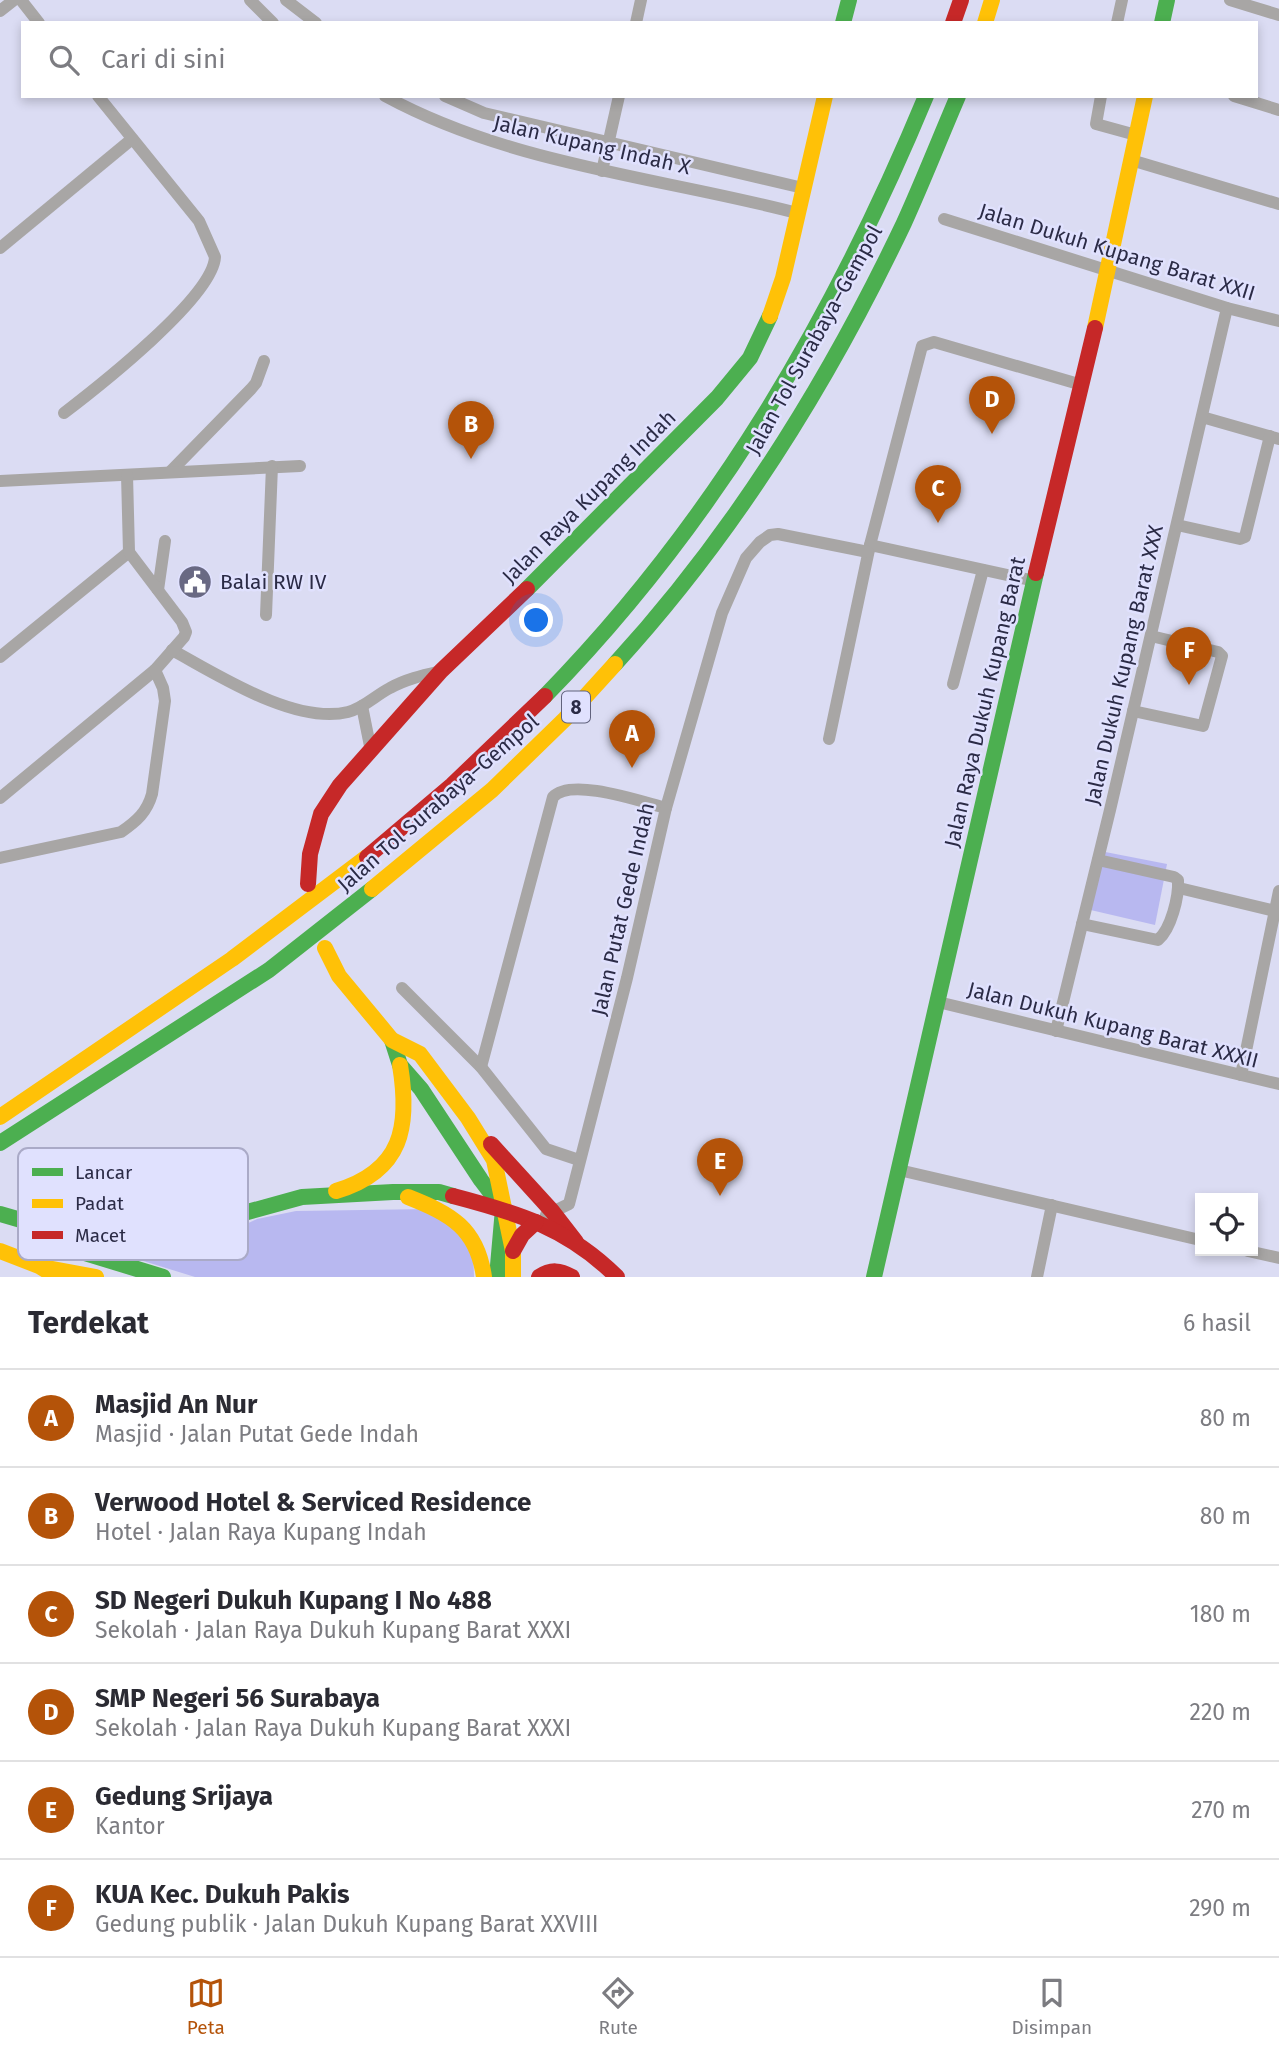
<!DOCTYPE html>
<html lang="id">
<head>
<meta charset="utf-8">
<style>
	body { margin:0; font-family:"Fira Sans",sans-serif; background:#f7f7f7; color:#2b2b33 }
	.controls { position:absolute; right:21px; bottom:21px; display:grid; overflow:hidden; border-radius:0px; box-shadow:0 4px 10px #0003 }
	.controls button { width:63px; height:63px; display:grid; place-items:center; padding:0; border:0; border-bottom:2px solid #e1e1e2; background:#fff; color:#2b2b33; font:35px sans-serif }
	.you { position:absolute; left:537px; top:621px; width:24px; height:24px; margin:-18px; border:5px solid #fff; border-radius:50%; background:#1a73e8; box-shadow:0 0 0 10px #1a73e833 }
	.badge { display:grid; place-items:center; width:46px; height:46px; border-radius:50%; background:#b45309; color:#fff; font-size:23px; font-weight:700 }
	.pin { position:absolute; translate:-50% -58px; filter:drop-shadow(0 2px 4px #0008) }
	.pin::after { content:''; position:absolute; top:37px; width:24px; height:21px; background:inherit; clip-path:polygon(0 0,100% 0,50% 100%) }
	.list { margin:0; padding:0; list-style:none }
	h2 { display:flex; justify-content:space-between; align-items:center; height:91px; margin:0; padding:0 28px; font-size:30px }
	h2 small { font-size:23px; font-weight:400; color:#7c7c81 }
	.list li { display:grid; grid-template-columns:46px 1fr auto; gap:21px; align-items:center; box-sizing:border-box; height:98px; padding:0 28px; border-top:2px solid #e1e1e2 }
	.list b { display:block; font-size:26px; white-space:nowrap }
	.list p { margin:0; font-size:23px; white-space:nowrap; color:#7c7c81 }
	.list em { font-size:23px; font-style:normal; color:#7c7c81 }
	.icon { flex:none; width:38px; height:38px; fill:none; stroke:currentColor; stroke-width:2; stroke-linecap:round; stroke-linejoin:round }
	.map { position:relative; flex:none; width:1279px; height:1277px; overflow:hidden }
	.search { position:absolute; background:#fff; box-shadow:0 4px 10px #0003; left:21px; right:21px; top:21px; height:77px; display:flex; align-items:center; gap:18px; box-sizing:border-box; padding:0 24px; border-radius:0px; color:#7c7c81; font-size:26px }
	.sheet { height:679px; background:#fff }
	nav { display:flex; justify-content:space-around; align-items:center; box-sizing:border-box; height:98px; border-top:2px solid #e1e1e2; background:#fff; font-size:19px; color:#7c7c81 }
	nav a { display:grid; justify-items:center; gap:4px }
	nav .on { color:#b45309 }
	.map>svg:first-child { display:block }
</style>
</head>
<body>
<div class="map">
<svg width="1279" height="1277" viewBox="0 0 1279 1277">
	<rect width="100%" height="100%" fill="#dbdcf3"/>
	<g fill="#b8b8f0">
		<polygon points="1095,850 1167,864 1155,925 1082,908"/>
		<polygon points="429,1209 473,1245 474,1277 195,1277 124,1255 217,1245 231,1231 257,1219 296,1211"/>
	</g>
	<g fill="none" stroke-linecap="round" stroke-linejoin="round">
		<g stroke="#a8a6a5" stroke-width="12">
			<polyline points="21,0 39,23"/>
			<polyline points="250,0 273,23"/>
			<polyline points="286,0 316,23"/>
			<polyline points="1230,0 1279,15"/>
			<polyline points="0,11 14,0"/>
			<polyline points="636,23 641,0"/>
			<polyline points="1117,23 1122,0"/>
			<path d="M385,96C512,165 659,177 797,213"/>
			<polyline points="445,96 484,113 803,188"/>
			<polyline points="1101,96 1096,124 1136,135"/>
			<polyline points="1234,96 1279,110"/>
			<polyline points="1131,160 1279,204"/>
			<polyline points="602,171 619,96"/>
			<polyline points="944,219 1227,308 1279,321"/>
			<polyline points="0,248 132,139"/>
			<path d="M64,413C98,387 213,297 215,257L199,221L98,96"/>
			<polyline points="1202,417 1279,439"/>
			<polyline points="171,471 251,389 256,383 264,361"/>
			<polyline points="0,481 300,466"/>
			<polyline points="1177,525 1240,539 1245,537 1270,436"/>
			<polyline points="870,545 922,346 934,342 1082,385"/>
			<polyline points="158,590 165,541"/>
			<polyline points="266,615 272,466"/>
			<path d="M172,650C218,675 295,725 348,712C364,708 376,695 390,688C406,679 424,675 441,671"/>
			<polyline points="0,657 129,552 127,475"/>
			<polyline points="953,684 983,570"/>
			<polyline points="362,706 371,751"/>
			<polyline points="1133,711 1203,726 1222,656 1218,652 1151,636"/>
			<polyline points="829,739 870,545 1035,581"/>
			<polyline points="0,798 155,670 184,637 186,632 182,622 129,552"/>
			<path d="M0,858L121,832C137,821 147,812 152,794L165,701L163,688L155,670"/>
			<polyline points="1179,888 1275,911"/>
			<path d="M1082,924L1158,940C1171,929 1179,897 1178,880L1174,877L1098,860"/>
			<polyline points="402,988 481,1067 546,1149 579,1160"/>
			<polyline points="938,1002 1279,1084"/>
			<polyline points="1056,1031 1110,810 1227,308"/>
			<path d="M481,1067L553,797C571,777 642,802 666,808"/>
			<polyline points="1241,1075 1279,891"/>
			<polyline points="899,1170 1200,1240"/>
			<polyline points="546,1215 569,1204 627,978 666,808 722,613 746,558 760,542 770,535 778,534 868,552"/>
			<polyline points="1248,1251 1279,1258"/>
			<polyline points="1037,1277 1052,1205"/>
		</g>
		<g stroke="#4caf50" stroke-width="16">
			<polyline points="843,23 849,0"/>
			<polyline points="1162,23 1167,0"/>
			<polyline points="527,589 717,398 750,358 770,316"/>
			<path d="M615,664C734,534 828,383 904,223C923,181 940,138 958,96"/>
			<path d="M545,696C715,522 833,320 926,96"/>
			<polyline points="392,1040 400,1065 421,1089 481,1180 503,1209 497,1277"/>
			<polyline points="0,1143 269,970 372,889"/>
			<polyline points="0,1214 45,1227 122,1231 193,1227 302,1197 393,1192 439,1192 453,1196"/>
			<polyline points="46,1228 85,1253 163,1277"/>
			<polyline points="874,1277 1036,573"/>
		</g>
		<g stroke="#ffc107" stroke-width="16">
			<polyline points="985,23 992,0"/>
			<polyline points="770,316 783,278 825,96"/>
			<polyline points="1095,328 1145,96"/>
			<polyline points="372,889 492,790 565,719 615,664"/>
			<polyline points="325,948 339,976 392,1040 420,1054 468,1118 494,1160 513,1251 513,1277"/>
			<polyline points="0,1117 232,959 367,857"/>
			<path d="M336,1191C403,1171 410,1126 400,1065"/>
			<path d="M408,1197C451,1214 477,1228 484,1277"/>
			<polyline points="0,1251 39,1266 57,1277"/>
			<polyline points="42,1267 96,1277"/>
		</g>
		<g stroke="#c62828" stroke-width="16">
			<polyline points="953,23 961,0"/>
			<polyline points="1036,573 1095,328"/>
			<polyline points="367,857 452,785 545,696"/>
			<polyline points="308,884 310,854 321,814 340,785 441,671 527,589"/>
			<polyline points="491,1144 552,1211 576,1242"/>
			<path d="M453,1196C518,1213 568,1228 617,1277"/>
			<polyline points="513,1251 522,1235 536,1222"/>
			<path d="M539,1277C551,1269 560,1270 572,1277"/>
		</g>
	</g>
	<defs>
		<g id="civic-disc" transform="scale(1.75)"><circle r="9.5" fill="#696983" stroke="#e0e1fe"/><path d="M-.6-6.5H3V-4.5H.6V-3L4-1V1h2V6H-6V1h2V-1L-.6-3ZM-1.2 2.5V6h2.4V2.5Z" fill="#fff"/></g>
	</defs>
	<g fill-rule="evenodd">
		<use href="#civic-disc" x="195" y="582"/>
	</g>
	<g text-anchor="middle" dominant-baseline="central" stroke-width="5" stroke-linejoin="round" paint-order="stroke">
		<rect fill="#e0e1fe" stroke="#61627d" stroke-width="2" x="562" y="691.5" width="28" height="31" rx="5"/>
		<g font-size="19" font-weight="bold" fill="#2b2b46">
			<text x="576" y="707">8</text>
		</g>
		<g font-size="21" fill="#2b2b46" stroke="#e0e1fe">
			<text transform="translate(592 145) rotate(13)">Jalan Kupang Indah X</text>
			<text transform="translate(1117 252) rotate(17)">Jalan Dukuh Kupang Barat XXII</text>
			<text transform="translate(814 340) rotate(-61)">Jalan Tol Surabaya–Gempol</text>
			<text transform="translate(589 497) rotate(-45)">Jalan Raya Kupang Indah</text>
			<text transform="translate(1124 665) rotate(-77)">Jalan Dukuh Kupang Barat XXX</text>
			<text transform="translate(985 702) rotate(-77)">Jalan Raya Dukuh Kupang Barat</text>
			<text transform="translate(438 803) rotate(-41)">Jalan Tol Surabaya–Gempol</text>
			<text transform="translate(623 909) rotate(-77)">Jalan Putat Gede Indah</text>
			<text transform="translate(1113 1025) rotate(14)">Jalan Dukuh Kupang Barat XXXII</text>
		</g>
		<g font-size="21" fill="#2b2b46" stroke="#e0e1fe" text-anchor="start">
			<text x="220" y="582">Balai RW IV</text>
		</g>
	</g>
	<rect x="18" y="1148" width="230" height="112" rx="10" fill="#e0e1fe" stroke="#aaaac7" stroke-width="2"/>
	<rect x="32" y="1168" width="31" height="8" fill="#4caf50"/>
	<rect x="32" y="1199" width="31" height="9" fill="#ffc107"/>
	<rect x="32" y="1231" width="31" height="8" fill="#c62828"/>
	<g font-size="19" fill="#2b2b46">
		<text x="75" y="1179">Lancar</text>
		<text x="75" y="1210">Padat</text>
		<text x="75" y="1242">Macet</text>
	</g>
</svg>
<div class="controls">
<button><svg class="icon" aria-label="locate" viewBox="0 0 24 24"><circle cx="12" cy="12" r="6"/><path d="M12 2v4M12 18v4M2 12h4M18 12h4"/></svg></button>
</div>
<div class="you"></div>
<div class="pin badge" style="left:632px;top:768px">A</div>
<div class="pin badge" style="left:471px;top:459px">B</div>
<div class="pin badge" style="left:938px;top:523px">C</div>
<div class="pin badge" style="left:992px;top:434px">D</div>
<div class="pin badge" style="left:720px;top:1196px">E</div>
<div class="pin badge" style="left:1189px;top:685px">F</div>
<div class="search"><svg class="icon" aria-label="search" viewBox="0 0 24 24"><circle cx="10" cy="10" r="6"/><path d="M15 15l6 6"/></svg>Cari di sini</div>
</div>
<section class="sheet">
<h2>Terdekat<small>6 hasil</small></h2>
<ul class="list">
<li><span class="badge">A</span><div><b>Masjid An Nur</b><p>Masjid · Jalan Putat Gede Indah</p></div><em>80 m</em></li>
<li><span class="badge">B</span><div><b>Verwood Hotel &amp; Serviced Residence</b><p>Hotel · Jalan Raya Kupang Indah</p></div><em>80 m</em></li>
<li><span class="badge">C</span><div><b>SD Negeri Dukuh Kupang I No 488</b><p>Sekolah · Jalan Raya Dukuh Kupang Barat XXXI</p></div><em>180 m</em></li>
<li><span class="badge">D</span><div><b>SMP Negeri 56 Surabaya</b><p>Sekolah · Jalan Raya Dukuh Kupang Barat XXXI</p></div><em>220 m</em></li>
<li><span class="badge">E</span><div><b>Gedung Srijaya</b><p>Kantor</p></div><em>270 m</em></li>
<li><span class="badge">F</span><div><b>KUA Kec. Dukuh Pakis</b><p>Gedung publik · Jalan Dukuh Kupang Barat XXVIII</p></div><em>290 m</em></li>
</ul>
</section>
<nav>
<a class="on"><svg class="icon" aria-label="map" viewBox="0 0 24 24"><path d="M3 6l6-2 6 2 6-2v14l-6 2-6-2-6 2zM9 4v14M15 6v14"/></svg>Peta</a>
<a><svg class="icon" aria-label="directions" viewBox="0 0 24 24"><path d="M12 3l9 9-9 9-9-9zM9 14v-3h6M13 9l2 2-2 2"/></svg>Rute</a>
<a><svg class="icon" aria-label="saved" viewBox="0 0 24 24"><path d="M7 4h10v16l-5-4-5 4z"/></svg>Disimpan</a>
</nav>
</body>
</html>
